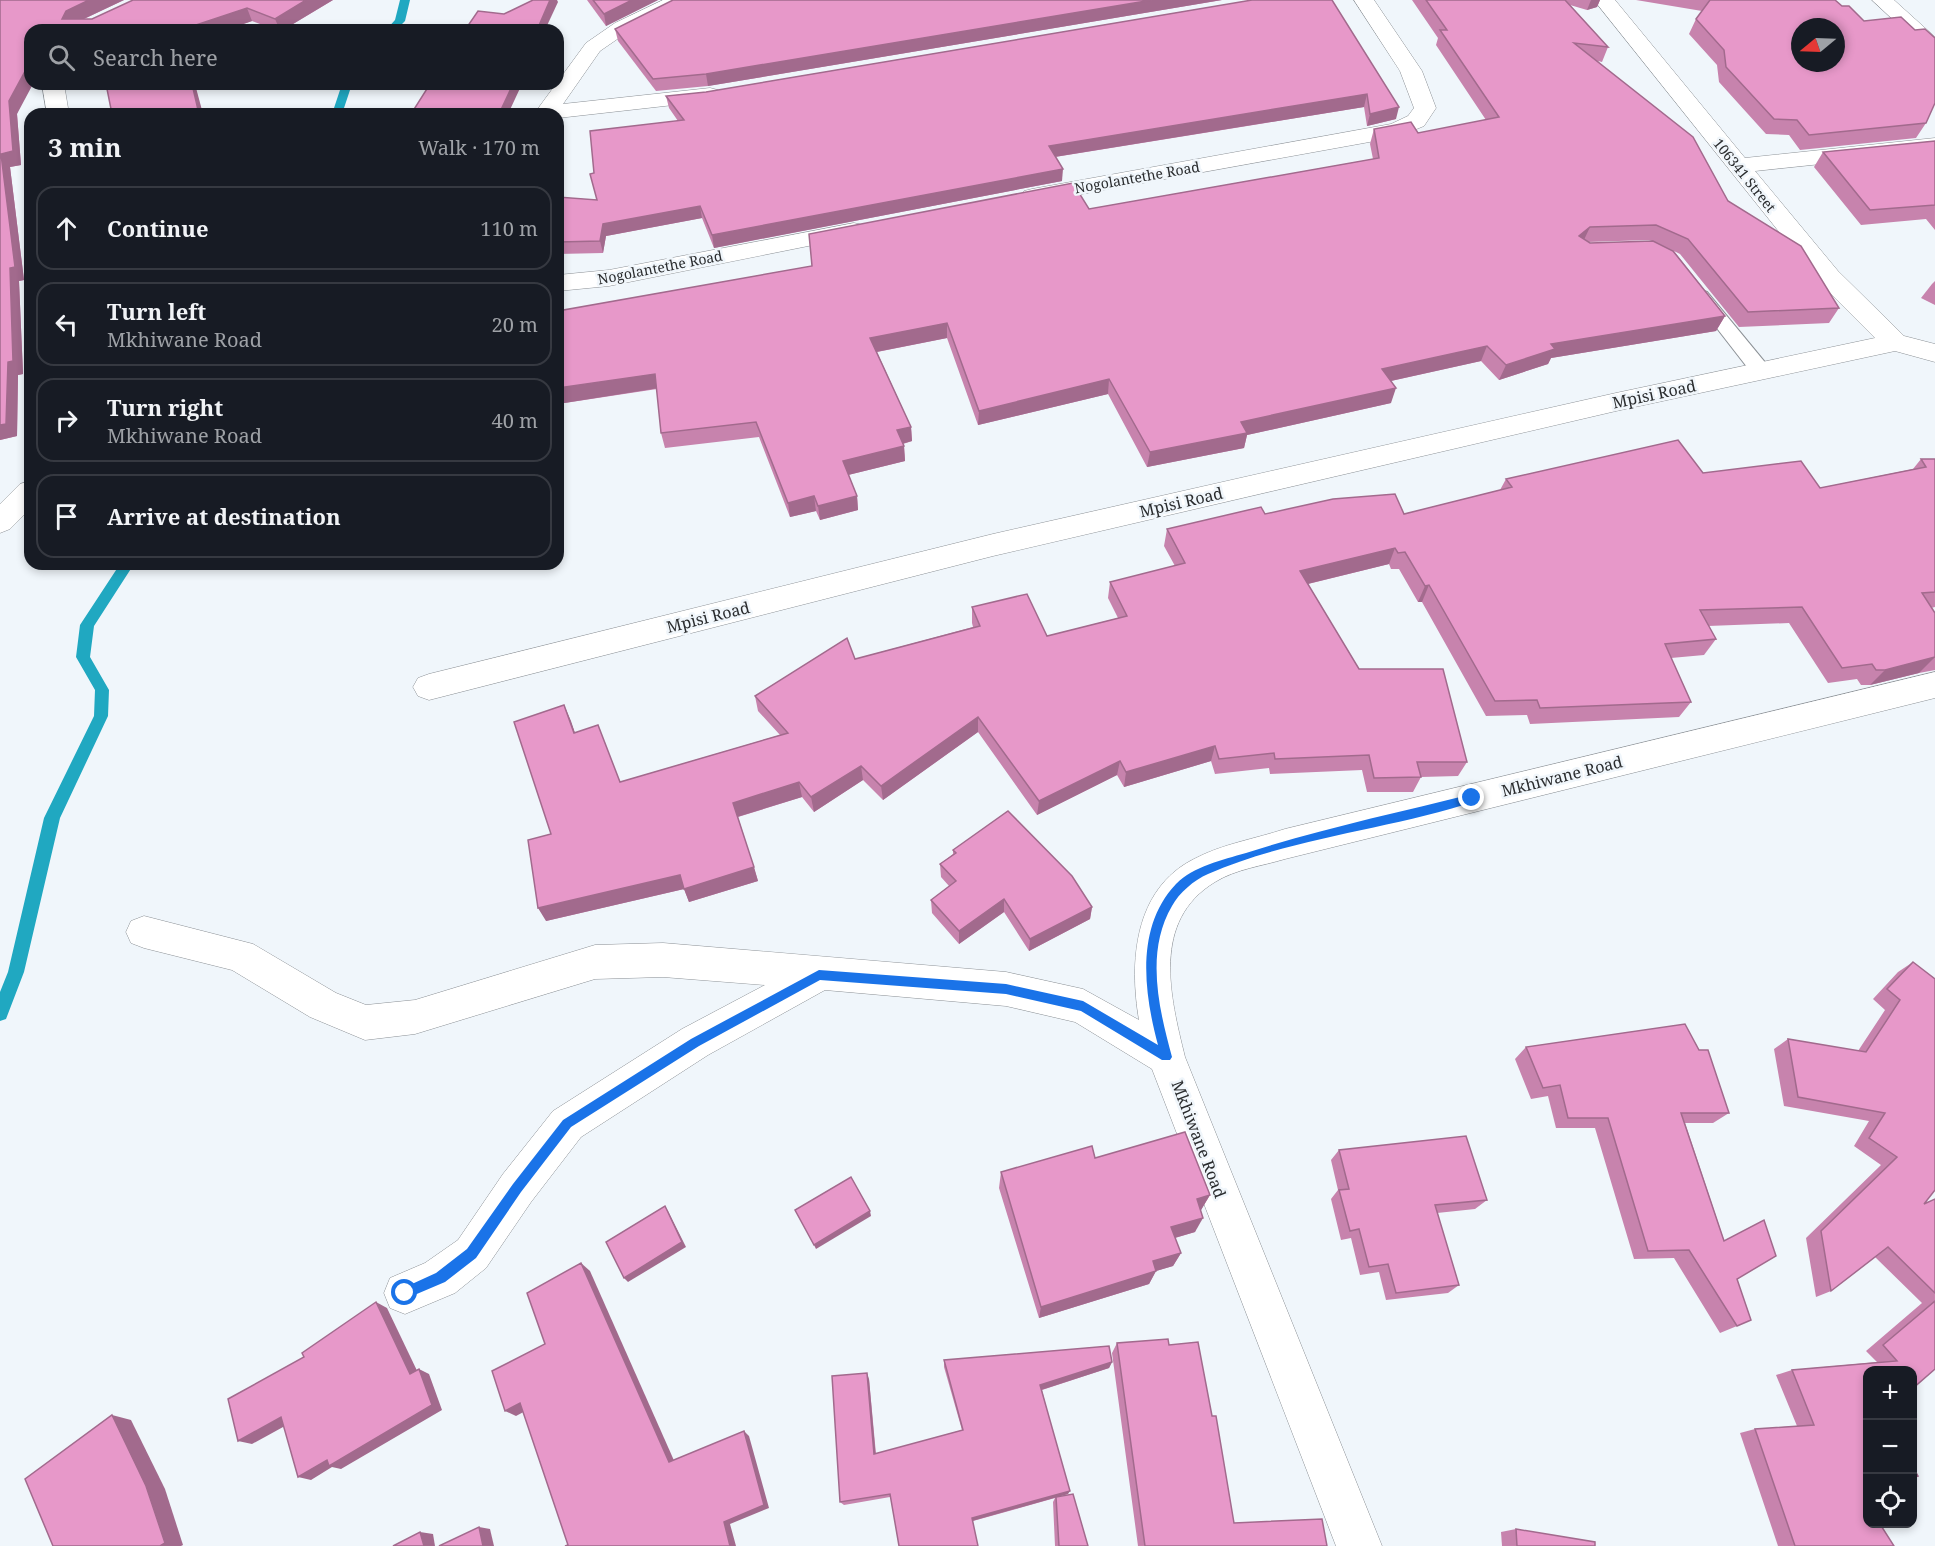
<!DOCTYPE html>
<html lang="en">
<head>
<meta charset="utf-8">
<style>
	body { margin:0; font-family:"Noto Serif",serif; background:#242831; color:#f1f3f6 }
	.controls { position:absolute; right:18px; bottom:18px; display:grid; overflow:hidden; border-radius:12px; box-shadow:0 3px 9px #0003 }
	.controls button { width:54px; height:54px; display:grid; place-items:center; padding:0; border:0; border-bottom:2px solid #363941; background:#171b24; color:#f1f3f6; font:30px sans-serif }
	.compass { position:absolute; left:1791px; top:18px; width:54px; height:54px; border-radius:50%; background:#171b24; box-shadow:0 3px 9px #0003; rotate:251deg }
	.stop { position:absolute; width:18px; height:18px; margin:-14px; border:4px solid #1a73e8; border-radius:50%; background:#fff }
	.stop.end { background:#1a73e8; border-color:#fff; box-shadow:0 2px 6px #0008 }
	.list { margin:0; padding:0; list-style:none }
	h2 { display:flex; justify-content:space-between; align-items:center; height:78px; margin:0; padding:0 24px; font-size:26px }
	h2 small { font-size:20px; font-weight:400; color:#9ea1a6 }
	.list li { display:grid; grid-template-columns:39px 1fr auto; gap:18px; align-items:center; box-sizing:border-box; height:84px; margin:0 12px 12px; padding:0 12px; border:2px solid #363941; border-radius:18px }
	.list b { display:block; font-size:22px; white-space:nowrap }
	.list p { margin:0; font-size:20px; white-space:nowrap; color:#9ea1a6 }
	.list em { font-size:20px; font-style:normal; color:#9ea1a6 }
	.icon { flex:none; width:33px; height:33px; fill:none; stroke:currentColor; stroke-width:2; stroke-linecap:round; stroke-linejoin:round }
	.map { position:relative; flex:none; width:1935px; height:1546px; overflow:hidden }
	.search { position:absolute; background:#171b24; box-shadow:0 3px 9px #0003; left:24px; top:24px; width:540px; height:66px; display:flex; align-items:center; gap:15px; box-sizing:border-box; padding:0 21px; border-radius:18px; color:#9ea1a6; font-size:22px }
	.panel { position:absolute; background:#171b24; box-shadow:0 3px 9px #0003; left:24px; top:108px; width:540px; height:462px; border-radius:18px }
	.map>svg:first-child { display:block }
</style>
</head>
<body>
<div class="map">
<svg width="1935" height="1546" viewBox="0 0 1935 1546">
	<rect width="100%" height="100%" fill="#f0f6fb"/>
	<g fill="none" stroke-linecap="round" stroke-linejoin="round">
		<g fill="#20a8c1" fill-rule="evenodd">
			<polygon points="400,0 410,0 405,21 396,30 386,30 395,20"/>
			<polygon points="342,84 352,84 342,114 332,114"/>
			<polygon points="120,564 134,564 94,626 90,657 109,690 108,716 60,818 24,972 6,1019 0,1021 0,992 8,972 44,818 94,716 95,690 76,657 80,625"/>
		</g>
		<g stroke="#8b9095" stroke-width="2">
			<polygon id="service" points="1701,290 1707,292 1768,366 1771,371 1768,376 1754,376 1695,300 1692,296"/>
		</g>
		<g stroke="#8b9095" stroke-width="1">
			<g id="minor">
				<polygon points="663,0 689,0 686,4 629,31 600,51 563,104 710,88 718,90 721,95 718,100 558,118 558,114 534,114 586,43 615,23"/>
				<polygon points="1354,0 1374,0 1422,71 1436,108 1424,126 1397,137 1032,203 1024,201 1020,196 1024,191 1032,189 1391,124 1408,116 1414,108 1400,71"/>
				<polygon points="1594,0 1615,0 1745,158 1935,138 1935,152 1755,171 1838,271 1904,336 1935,344 1935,362 1895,351 1616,411 993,556 429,700 418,696 413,687 418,678 429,674 993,534 1616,393 1875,338 1820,283"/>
				<polygon points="1872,0 1894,0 1935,37 1935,54 1928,52"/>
				<polygon points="42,84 64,84 69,114 47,114"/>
				<polygon points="854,223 863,225 866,230 863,235 609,286 558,291 558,275 609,270"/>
				<polygon points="30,481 30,509 10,529 0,533 0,504 20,484"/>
				<path d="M1935,672V698L1285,859C1262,866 1236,869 1215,882C1151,921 1170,996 1185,1057L1382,1546H1336L1152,1069L1075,1022L1006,1006L825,990L708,1055L581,1137L531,1202L486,1268L455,1293L405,1314L390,1308L384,1293L390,1278L425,1263L458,1240L503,1174L553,1111L682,1029L765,985L663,977L595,979L415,1034L365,1040L310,1017L232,970L144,948L131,943L126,932L131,921L144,916L253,944L336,993L366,1005L415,1000L595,945L663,943L1006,972L1083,989L1139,1020C1129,962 1134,889 1194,859C1222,844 1255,839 1285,829Z"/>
			</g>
		</g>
		<use href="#service" fill="#fff" fill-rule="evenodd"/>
		<use href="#minor" fill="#fff" fill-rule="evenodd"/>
	</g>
	<g fill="#c783ad" fill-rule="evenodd">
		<polygon points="0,0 124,0 84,19 92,19 333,0 283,30 276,30 252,21 226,30 30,30 17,114 21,165 10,167 24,280 19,281 23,374 18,375 17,436 0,440"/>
		<polygon points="587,0 658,0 606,26"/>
		<polygon points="673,0 1222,0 708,86 656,91 618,41 615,29"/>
		<polygon points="1252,0 1396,119 1367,126 1364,107 1055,157 1062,181 714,248 702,218 606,236 603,253 558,254 558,197 597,200 594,173 678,121 669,108 666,96 706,92"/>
		<path d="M1412,0H1600L1597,7L1587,10L1570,5L1608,47L1602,62L1598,61L1728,201L1839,308L1829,323L1739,327L1680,254L1674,251L1725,316L1716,331L1551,358L1548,364L1499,380L1481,361L1391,381V403L1247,435L1244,448L1147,467L1108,394L978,425L947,338L877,352L911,427L912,441L903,444L904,446L905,461L848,475L857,496L858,510L820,520L816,511L790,517L759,437L665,448L661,433L657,389L558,404V311L812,266L1089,209L1373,159L1370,144L1374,129L1418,133L1486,120L1436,45L1438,38ZM1649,240L1652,241L1590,243L1588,242Z"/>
		<polygon points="1636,0 1835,0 1926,123 1916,138 1800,150 1789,135 1766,134 1719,82 1717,65 1689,34 1696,19 1702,11"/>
		<polygon points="1935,141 1935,230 1926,219 1861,225 1814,167 1823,152"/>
		<polygon points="1935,281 1935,305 1921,298 1932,284"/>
		<polygon points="1921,459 1935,459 1935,607 1931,608 1935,613 1935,670 1919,673 1870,685 1861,685 1857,679 1828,683 1789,623 1708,626 1716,639 1704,655 1671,658 1691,702 1679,717 1530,724 1527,715 1486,716 1422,602 1418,602 1399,569 1391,569 1389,564 1308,584 1359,669 1467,762 1458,776 1421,777 1413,792 1367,792 1362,770 1270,774 1269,768 1215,774 1211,761 1124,787 1117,775 1037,815 978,732 883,800 863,780 814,812 802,797 738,817 758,881 689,902 684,889 546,921 551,834 564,705 575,733 620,782 780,735 758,711 755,696 855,659 973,627 972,623 972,607 1047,636 1118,618 1108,598 1110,582 1175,566 1164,546 1167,529 1265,514 1404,514 1500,490 1506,479 1703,473 1820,488 1913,469"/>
		<polygon points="953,850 1092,907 1090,919 1029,951 1004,912 959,944 932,913 931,900 949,886 941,877 940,864 953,854"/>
		<polygon points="1913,962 1924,1204 1935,1199 1935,1369 1868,1371 1868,1524 1894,1546 1778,1546 1740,1433 1755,1429 1797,1426 1776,1375 1792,1370 1877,1362 1866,1351 1922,1303 1875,1257 1831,1291 1816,1297 1806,1238 1881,1165 1854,1146 1869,1121 1784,1106 1774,1049 1788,1039 1858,1051 1885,1010 1873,999 1898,972"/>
		<polygon points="1526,1047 1729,1113 1713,1123 1685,1123 1737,1279 1737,1326 1720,1333 1674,1258 1634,1259 1595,1128 1556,1128 1548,1096 1531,1099 1515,1059"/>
		<polygon points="1339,1150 1487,1200 1475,1209 1437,1213 1459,1285 1448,1293 1386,1300 1379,1272 1360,1275 1351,1238 1341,1240 1331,1199 1338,1190 1331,1160"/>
		<polygon points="1095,1158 1210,1195 1201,1210 1195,1232 1175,1238 1181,1253 1173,1266 1156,1271 1149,1284 1039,1318 999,1188 1001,1172"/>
		<polygon points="1117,1343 1169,1345 1212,1416 1234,1523 1327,1546 1138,1546 1112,1353"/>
		<polygon points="944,1360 1112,1362 1109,1368 1042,1390 1068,1494 1060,1496 1088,1546 1055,1546 1053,1502 1055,1498 973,1521 890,1497 844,1505 840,1502 869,1379 876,1454 962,1430 944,1367"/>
		<polygon points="1516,1529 1595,1546 1502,1546 1501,1532"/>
	</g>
	<g fill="#a26a8d">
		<polygon points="89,0 124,0 73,24 62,19 66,11"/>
		<polygon points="306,0 333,0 283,30 280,30 275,19"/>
		<polygon points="550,0 557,0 558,2 545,30 537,30"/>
		<polygon points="632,0 658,0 606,26 604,14"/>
		<polygon points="1152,0 1222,0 708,86 706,74"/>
		<polygon points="1591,0 1600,0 1597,7 1587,10"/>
		<polygon points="247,8 252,21 226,30 181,30"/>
		<polygon points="30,62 30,84 33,84 17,114 21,165 10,167 24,280 19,281 23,374 18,375 17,436 0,440 0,425 10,268 1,154 9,101"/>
		<polygon points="192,84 195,84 203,114 199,114"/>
		<polygon points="513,84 522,84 508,114 499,114"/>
		<polygon points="1367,94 1364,107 1048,158 1049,146"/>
		<polygon points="1399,107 1396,119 1367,126 1370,114"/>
		<polygon points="1063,169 1062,181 714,248 712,235"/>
		<polygon points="700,206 702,218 606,236 603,253 600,241 603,224"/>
		<polygon points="1590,227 1583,242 1579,236"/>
		<polygon points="1725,316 1716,331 1551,358 1548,364 1499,380 1506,365 1551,344"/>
		<polygon points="947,323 947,338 871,353 870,338"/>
		<polygon points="1487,346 1481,361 1377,384 1382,369"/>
		<polygon points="655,374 659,388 558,404 558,388"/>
		<polygon points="1109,379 1108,394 978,425 979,411"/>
		<polygon points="1396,388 1391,403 1247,435 1244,448 1147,467 1150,452 1241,422"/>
		<polygon points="911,427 912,441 898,445 897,430"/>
		<polygon points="904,446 905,461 844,476 843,461"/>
		<polygon points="814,496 816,511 790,517 788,503"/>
		<polygon points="857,496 858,510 820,520 818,506"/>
		<polygon points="1395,548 1389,564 1295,587 1300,571"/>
		<polygon points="1429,585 1422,602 1418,602 1425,586"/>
		<polygon points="1935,657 1919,673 1870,685 1885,670"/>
		<polygon points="564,705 571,721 580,748 574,733"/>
		<polygon points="978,717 978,732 883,800 881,786"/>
		<polygon points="1215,746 1211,761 1124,787 1126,772"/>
		<polygon points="1120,761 1117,775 1037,815 1039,801"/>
		<polygon points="861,766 863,780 814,812 811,797"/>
		<polygon points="799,782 802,797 737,817 733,803"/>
		<polygon points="754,867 758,881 689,902 684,889 546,921 538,908 680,875"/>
		<polygon points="1004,899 1004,912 959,944 959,931"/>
		<polygon points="1092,907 1090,919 1029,951 1030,939"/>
		<polygon points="1210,1195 1201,1210 1189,1214 1197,1199"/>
		<polygon points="665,1206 668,1211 686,1247 628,1282 624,1278"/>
		<polygon points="870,1211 871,1216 816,1249 814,1245"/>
		<polygon points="1203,1218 1195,1232 1164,1241 1171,1227"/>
		<polygon points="1181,1253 1173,1266 1146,1274 1153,1261"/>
		<polygon points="581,1263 590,1271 676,1465 669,1462"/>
		<polygon points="1156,1271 1149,1284 1039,1318 1041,1307"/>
		<polygon points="376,1302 387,1308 421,1379 410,1374"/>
		<polygon points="1112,1362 1109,1368 1038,1391 1040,1385"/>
		<polygon points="419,1369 429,1374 442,1410 341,1469 332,1467 311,1480 298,1477"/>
		<polygon points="867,1373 869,1379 876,1459 874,1454"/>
		<polygon points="520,1403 531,1408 516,1416 505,1411"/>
		<polygon points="112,1415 131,1420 165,1489 183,1545 181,1546 160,1546"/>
		<polygon points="281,1417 294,1421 252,1444 238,1441"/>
		<polygon points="744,1431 749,1436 769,1508 730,1524 736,1546 730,1546 724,1522"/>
		<polygon points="1070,1491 1068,1494 972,1521 972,1518"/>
		<polygon points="479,1527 490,1529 494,1546 483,1546"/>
		<polygon points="420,1532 433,1534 435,1546 424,1546"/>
	</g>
	<g fill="#e798c9" stroke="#a26a8d" stroke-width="1.5" fill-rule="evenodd">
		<polygon points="0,0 89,0 66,11 62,19 92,19 133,0 306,0 275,19 247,8 181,30 30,30 30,62 9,101 13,151 1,154 15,267 10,268 13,361 8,362 6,424 0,425"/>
		<polygon points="533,0 550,0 537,30 465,30 478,11 504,14"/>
		<polygon points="593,0 632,0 604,14"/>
		<polygon points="673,0 1152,0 706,74 653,79 615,29"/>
		<polygon points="1252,0 1332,0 1399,107 1370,114 1367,94 1049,146 1063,169 712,235 700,206 603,224 600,241 558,242 558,197 597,200 590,174 594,173 590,131 684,120 666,96 706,92"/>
		<polygon points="1426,0 1565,0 1608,47 1574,43 1693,137 1728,201 1801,246 1839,308 1748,312 1688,239 1656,225 1590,227 1579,236 1590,243 1653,241 1673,251 1725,316 1551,344 1555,349 1506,365 1487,346 1382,369 1396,388 1241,422 1247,433 1150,452 1109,379 979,411 947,323 870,338 911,427 897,430 904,446 843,461 857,496 818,506 814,496 788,503 756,422 661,433 655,374 558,388 558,311 812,266 809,234 1073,183 1089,209 1379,158 1374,129 1411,122 1418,133 1499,117 1440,30 1447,30"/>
		<path d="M1710,0H1835L1842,6H1849L1864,21L1901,17L1915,30L1925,29L1935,38V103L1926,123L1809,135L1797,120L1774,119L1726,67L1724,50L1696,19ZM1800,27H1836V63H1800Z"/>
		<polygon points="106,84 192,84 199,114 112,114"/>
		<polygon points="430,84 513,84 499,114 411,114"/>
		<polygon points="1935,141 1935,205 1870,210 1823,152"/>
		<polygon points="1678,440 1703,473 1801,461 1820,488 1926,467 1921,459 1935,459 1935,592 1922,593 1935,613 1935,657 1885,670 1876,670 1872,664 1842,668 1802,607 1700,610 1716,639 1665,644 1691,702 1540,708 1537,700 1495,701 1429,585 1425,586 1405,552 1398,553 1395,548 1300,571 1359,669 1443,669 1467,762 1417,762 1421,777 1374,778 1369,755 1275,759 1274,753 1219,759 1215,746 1126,772 1120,761 1039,801 978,717 881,786 861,766 811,797 799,782 733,803 754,867 684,889 680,875 538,908 528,840 551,834 514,722 564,705 574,733 598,725 620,782 788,733 755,696 847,638 855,659 980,626 972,607 1027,594 1047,636 1127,616 1110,582 1185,563 1167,529 1261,507 1265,514 1333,499 1395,494 1404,514 1512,487 1506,479"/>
		<polygon points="1008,811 1072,876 1092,907 1030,939 1004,899 959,931 931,900 956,881 940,864 956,853 953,850"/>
		<polygon points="1913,962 1935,979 1935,1190 1924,1204 1935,1199 1935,1293 1888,1247 1831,1291 1821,1231 1897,1157 1869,1138 1885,1113 1798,1097 1788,1039 1866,1052 1900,1000 1887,989"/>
		<polygon points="1685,1024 1699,1050 1708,1050 1729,1113 1681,1113 1724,1241 1764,1220 1776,1256 1737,1279 1751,1320 1737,1326 1689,1250 1648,1251 1608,1118 1568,1118 1560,1085 1543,1088 1526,1047"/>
		<polygon points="1185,1132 1210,1195 1197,1199 1203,1218 1171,1227 1181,1253 1153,1261 1156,1271 1041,1307 1001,1172 1092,1146 1095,1158"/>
		<polygon points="1466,1136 1487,1200 1435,1205 1459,1285 1396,1293 1388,1264 1369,1267 1359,1229 1350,1231 1339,1190 1349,1189 1339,1150"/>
		<polygon points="851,1177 870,1211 814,1245 795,1210"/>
		<polygon points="665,1206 682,1242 624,1278 606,1242"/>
		<polygon points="581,1263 669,1462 744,1431 764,1505 724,1522 730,1546 565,1546 568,1545 520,1403 505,1411 492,1371 545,1344 527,1293"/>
		<polygon points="1935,1301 1935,1369 1912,1389 1912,1371 1868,1371 1868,1524 1880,1524 1894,1546 1795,1546 1755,1429 1814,1425 1792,1370 1897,1361 1883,1345"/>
		<polygon points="376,1302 410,1374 419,1369 432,1405 329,1466 327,1460 298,1477 281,1417 238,1441 228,1399 304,1357 302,1353"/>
		<polygon points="1168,1339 1169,1345 1198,1342 1212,1416 1216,1416 1234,1523 1322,1519 1327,1546 1145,1546 1117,1343"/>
		<polygon points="1109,1346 1112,1362 1040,1385 1070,1491 972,1518 978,1546 899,1546 890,1494 840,1502 832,1376 867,1373 874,1454 963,1430 944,1360"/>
		<polygon points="112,1415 146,1486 165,1543 160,1546 53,1546 25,1479"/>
		<polygon points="1912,1466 1918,1476 1912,1478"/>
		<polygon points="1073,1494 1088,1546 1059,1546 1056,1497"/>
		<polygon points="479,1527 483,1546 439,1546"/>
		<polygon points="1516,1529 1595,1542 1595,1546 1517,1546"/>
		<polygon points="420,1532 424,1546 393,1546"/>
	</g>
	<path fill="#1a73e8" d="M1472,794L1476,795V801C1389,830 1293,837 1208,874C1194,880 1179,893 1172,906C1145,952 1159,1009 1172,1057L1170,1060H1162L1081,1011L1006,994L820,980L699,1046L571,1127L521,1192L476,1258L445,1282L405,1299L401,1297V1289L436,1273L467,1249L513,1184L563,1120L691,1039L819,970L1006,984L1083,1001L1158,1045C1144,993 1135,927 1176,884C1194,866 1222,860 1246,853C1320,829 1397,813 1472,794Z"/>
	<g text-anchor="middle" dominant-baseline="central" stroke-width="5" stroke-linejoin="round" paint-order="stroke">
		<g font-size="14" fill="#2a2c2e" stroke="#f0f6fb">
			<text transform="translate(1745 175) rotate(51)">106341 Street</text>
			<text transform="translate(1137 177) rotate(-10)">Nogolantethe Road</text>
			<text transform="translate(660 267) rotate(-11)">Nogolantethe Road</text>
		</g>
		<g font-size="16" fill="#2a2c2e" stroke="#f0f6fb">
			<text transform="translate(1654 394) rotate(-12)">Mpisi Road</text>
			<text transform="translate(1181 502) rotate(-13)">Mpisi Road</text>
			<text transform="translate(708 617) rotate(-14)">Mpisi Road</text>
			<text transform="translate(1562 776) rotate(-14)">Mkhiwane Road</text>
			<text transform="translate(1199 1139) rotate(69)">Mkhiwane Road</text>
		</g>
	</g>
</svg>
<div class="controls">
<button>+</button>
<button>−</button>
<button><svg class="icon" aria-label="locate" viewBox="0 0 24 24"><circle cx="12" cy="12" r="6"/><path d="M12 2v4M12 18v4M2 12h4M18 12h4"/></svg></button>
</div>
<svg class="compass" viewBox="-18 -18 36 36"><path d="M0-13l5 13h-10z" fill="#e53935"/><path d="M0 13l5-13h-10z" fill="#9ea1a6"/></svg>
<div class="stop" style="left:405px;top:1293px"></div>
<div class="stop end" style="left:1472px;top:798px"></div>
<div class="search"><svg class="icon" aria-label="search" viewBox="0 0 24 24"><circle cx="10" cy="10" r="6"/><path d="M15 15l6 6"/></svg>Search here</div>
<section class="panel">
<h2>3 min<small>Walk · 170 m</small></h2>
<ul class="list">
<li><svg class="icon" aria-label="ahead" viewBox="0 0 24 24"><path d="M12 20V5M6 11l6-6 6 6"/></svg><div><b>Continue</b></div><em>110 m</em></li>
<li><svg class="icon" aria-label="left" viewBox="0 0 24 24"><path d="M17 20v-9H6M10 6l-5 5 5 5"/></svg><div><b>Turn left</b><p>Mkhiwane Road</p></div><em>20 m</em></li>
<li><svg class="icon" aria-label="right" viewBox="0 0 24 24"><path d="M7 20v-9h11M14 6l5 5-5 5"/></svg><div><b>Turn right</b><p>Mkhiwane Road</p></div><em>40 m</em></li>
<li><svg class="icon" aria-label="arrive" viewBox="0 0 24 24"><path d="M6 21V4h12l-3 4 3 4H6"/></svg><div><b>Arrive at destination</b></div></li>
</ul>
</section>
</div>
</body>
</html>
